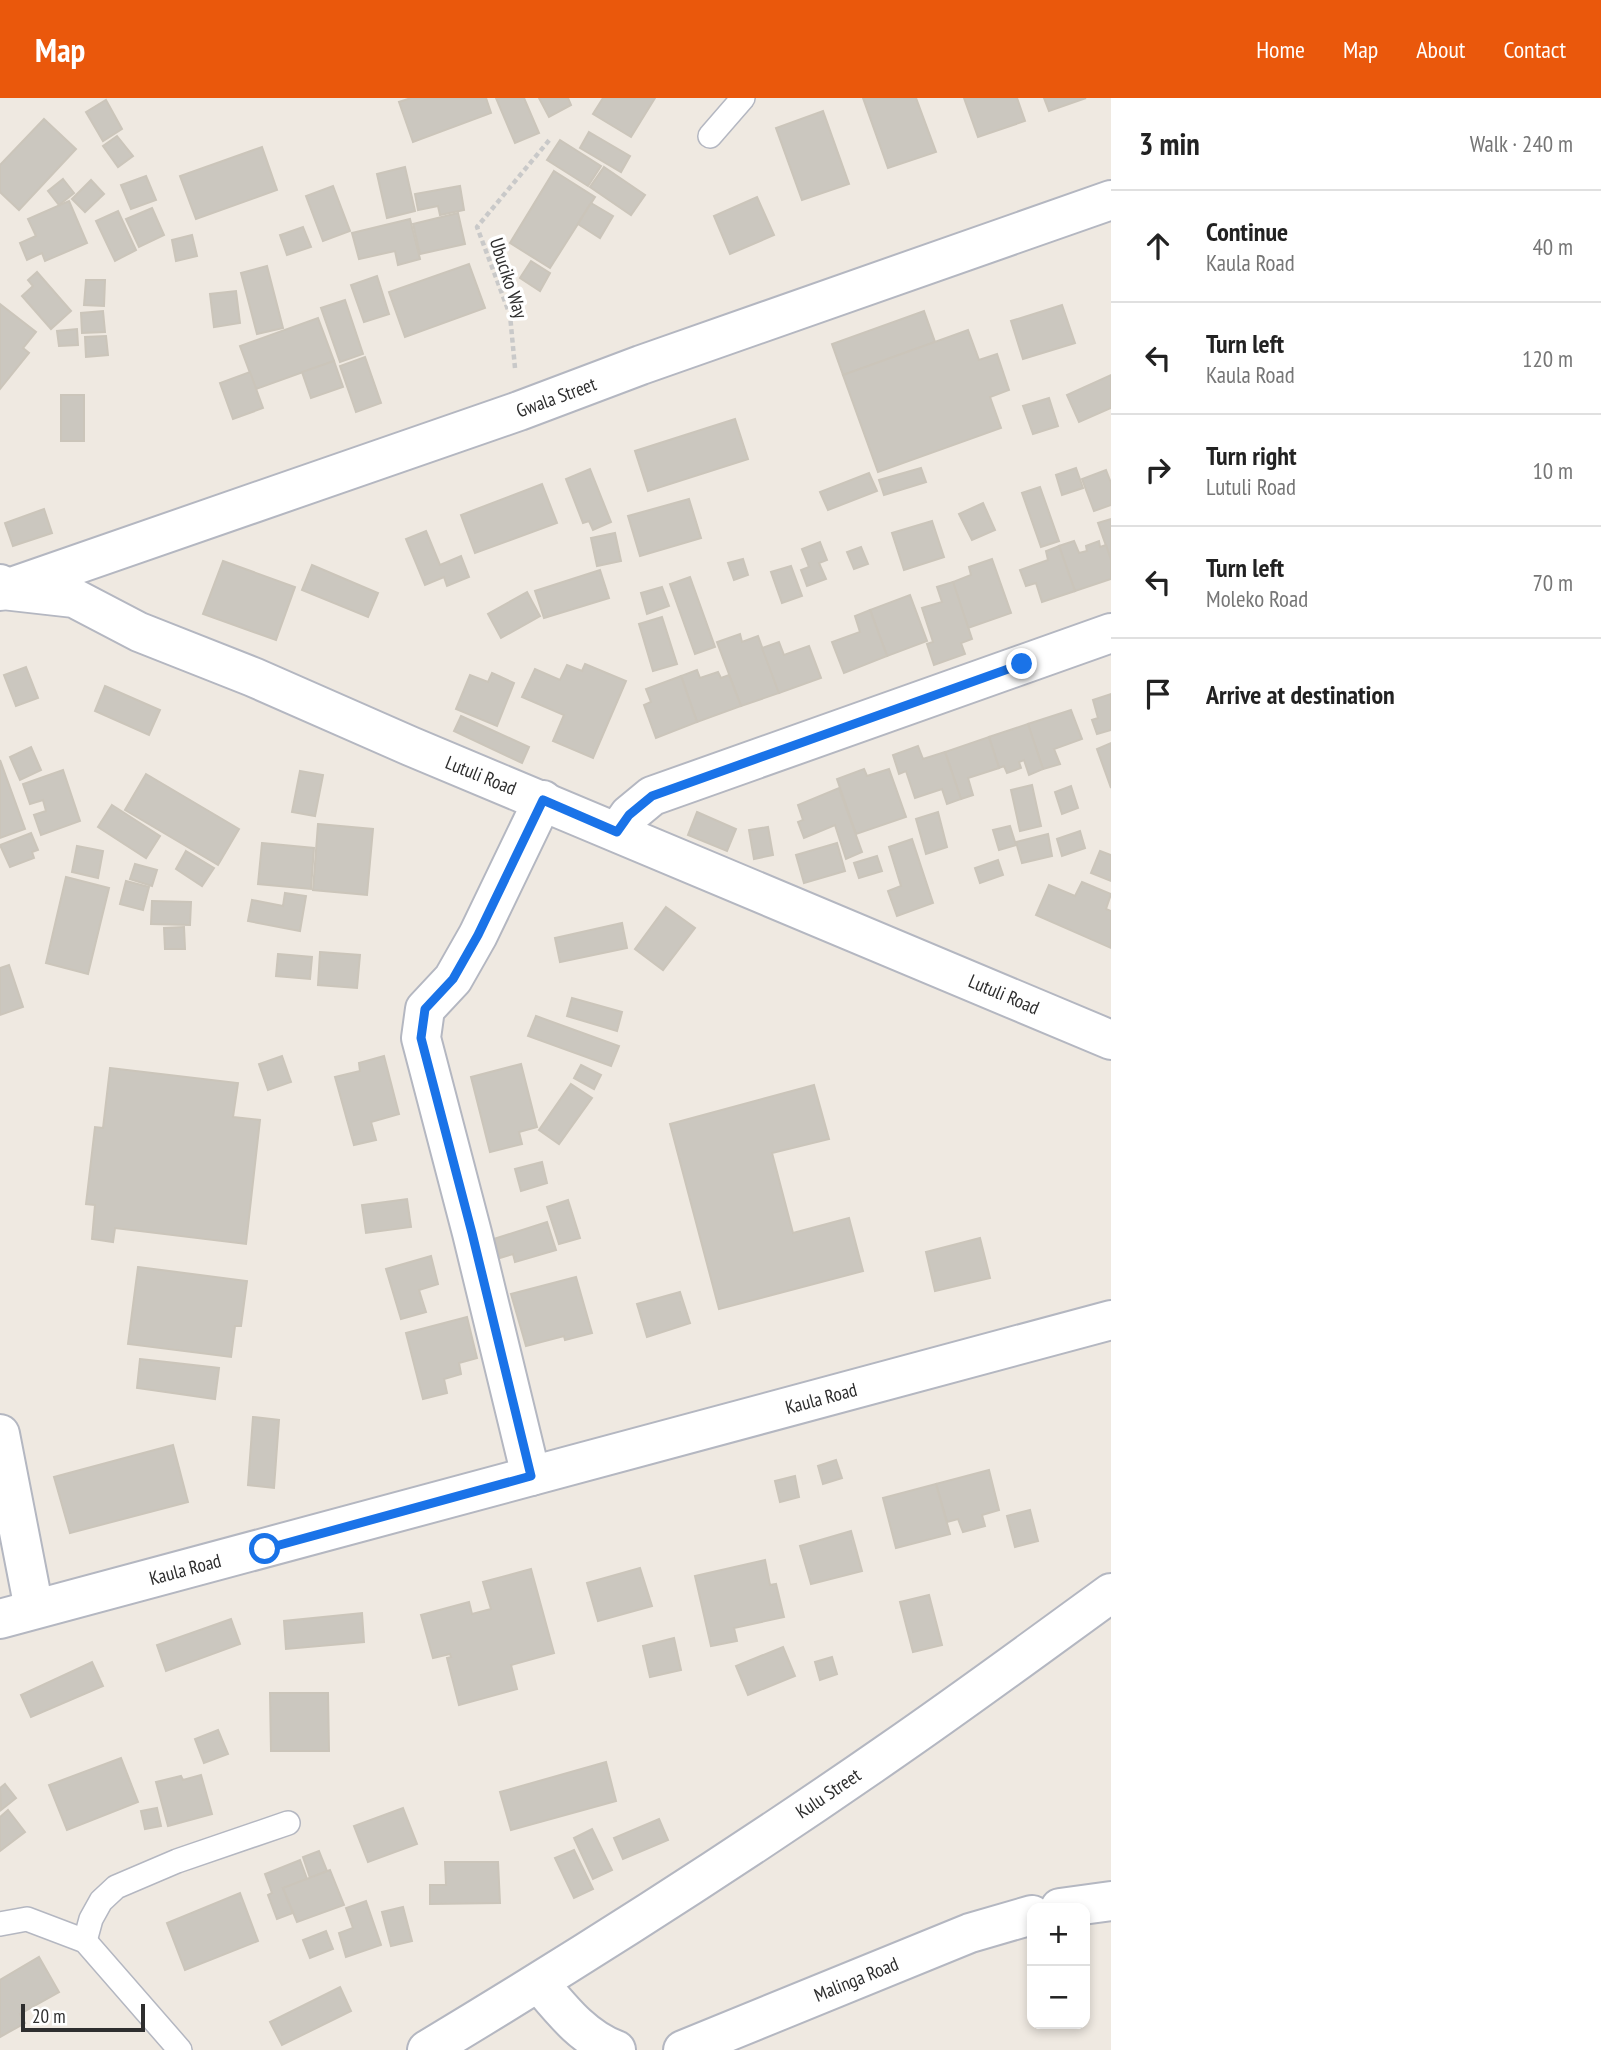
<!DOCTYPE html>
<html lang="en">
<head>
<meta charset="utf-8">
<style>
	body { margin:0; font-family:"PT Sans Narrow",sans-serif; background:#f2f2f2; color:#222 }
	.controls { position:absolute; right:21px; bottom:21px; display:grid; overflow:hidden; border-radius:14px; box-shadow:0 4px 10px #0003 }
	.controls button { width:63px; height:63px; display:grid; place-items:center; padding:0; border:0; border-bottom:2px solid #e0e0e0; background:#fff; color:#222; font:35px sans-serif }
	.scale { position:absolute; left:21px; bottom:18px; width:124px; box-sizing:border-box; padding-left:7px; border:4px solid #2e2e2e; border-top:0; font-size:19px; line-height:24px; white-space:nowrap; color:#2e2e2e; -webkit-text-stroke:5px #fff; paint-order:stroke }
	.stop { position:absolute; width:21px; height:21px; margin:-16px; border:5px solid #1a73e8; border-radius:50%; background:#fff }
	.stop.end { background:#1a73e8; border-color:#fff; box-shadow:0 2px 7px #0008 }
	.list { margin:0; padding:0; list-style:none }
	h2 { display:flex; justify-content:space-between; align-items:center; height:91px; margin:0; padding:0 28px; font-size:30px }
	h2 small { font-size:23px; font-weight:400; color:#767676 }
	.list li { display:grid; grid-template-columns:46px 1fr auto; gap:21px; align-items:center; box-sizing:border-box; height:112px; padding:0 28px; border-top:2px solid #e0e0e0 }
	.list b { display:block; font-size:26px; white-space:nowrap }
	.list p { margin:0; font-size:23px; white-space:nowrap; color:#767676 }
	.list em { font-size:23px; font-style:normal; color:#767676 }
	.icon { flex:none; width:38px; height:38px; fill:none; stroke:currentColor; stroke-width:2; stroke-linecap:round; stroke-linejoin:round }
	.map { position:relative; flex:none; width:1111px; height:1952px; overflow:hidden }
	header { display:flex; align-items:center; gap:42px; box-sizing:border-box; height:98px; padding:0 35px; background:#ea580c; color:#fff }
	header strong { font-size:33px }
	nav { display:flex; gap:38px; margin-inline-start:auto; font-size:24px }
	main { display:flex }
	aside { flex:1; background:#fff }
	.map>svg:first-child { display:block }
</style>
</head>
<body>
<header>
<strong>Map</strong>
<nav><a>Home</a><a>Map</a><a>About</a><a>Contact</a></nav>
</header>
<main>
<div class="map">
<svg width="1111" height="1952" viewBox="0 0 1111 1952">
	<rect width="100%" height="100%" fill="#efe9e1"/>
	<g fill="#cbc7bf" stroke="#cbc5ba" stroke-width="2">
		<polygon points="411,0 486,0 491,15 413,44 399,4"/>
		<polygon points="496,0 524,0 539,35 515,45"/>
		<polygon points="539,0 568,0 571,7 549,19"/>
		<polygon points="603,0 655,0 631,39 593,16"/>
		<polygon points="863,0 916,0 936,54 888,70"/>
		<polygon points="964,0 1017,0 1025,23 978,39"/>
		<polygon points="1044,0 1086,0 1049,13"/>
		<polygon points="106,2 122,31 103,43 86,14"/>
		<polygon points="823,13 849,86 802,102 776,30"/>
		<polygon points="44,21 76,51 19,112 0,94 0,67"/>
		<polygon points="589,34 630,58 621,74 580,50"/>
		<polygon points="117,38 133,58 118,69 103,48"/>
		<polygon points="560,42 601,68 588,88 547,62"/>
		<polygon points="262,49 277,92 196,121 180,78"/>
		<polygon points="405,69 415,113 387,120 377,76"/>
		<polygon points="604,69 645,97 631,117 590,89"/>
		<polygon points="554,73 595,99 550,170 510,145"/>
		<polygon points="146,78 156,102 131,111 121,87"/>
		<polygon points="63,81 74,95 59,107 48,93"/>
		<polygon points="91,82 104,96 85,114 72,101"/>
		<polygon points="333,88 350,133 323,143 306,98"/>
		<polygon points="460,88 464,112 440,117 438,108 418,112 415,96"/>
		<polygon points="757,99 774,137 730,156 714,118"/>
		<polygon points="69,103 87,145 45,163 42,155 27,162 20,145 36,138 28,121"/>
		<polygon points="591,105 613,118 600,140 578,126"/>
		<polygon points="152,110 164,137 139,149 126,121"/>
		<polygon points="118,113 136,152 115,163 96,123"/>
		<polygon points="458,115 465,146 420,156 413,126"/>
		<polygon points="410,121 420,161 398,167 395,153 359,161 352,135"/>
		<polygon points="303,129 311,149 287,157 280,137"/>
		<polygon points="192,137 197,158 176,163 172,142"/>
		<polygon points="531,163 550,175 540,193 520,180"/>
		<polygon points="469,166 485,210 405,239 389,194"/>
		<polygon points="267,168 283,230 257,236 241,175"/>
		<polygon points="37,174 71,213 51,231 22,198 33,188 28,182"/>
		<polygon points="377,178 389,216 364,224 351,187"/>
		<polygon points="86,182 105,182 104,208 84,207"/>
		<polygon points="236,193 240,225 214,229 210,196"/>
		<polygon points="345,202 363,256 340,264 321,210"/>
		<polygon points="0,206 36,234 23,250 29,255 0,291"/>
		<polygon points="1062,207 1075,245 1023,261 1011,223"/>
		<polygon points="103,213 105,234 82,235 81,215"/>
		<polygon points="924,213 935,244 843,277 832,246"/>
		<polygon points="318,220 334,263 256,291 240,248"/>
		<polygon points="77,231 78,247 59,248 57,233"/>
		<polygon points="968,232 979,262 997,256 1009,292 990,299 1001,330 878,374 843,277"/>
		<polygon points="106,238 108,257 86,259 85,239"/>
		<polygon points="365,259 381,305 356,314 340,268"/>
		<polygon points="334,263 343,289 311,300 302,274"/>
		<polygon points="250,274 263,310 233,321 220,285"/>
		<polygon points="1111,277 1111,310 1079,324 1067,297"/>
		<rect x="61" y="297" width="23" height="46"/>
		<polygon points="1049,300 1058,328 1033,336 1023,308"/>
		<polygon points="735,321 748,361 648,393 635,353"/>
		<polygon points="921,370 926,384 884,397 879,382"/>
		<polygon points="1076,370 1083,390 1062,397 1056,377"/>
		<polygon points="590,371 611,424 593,432 589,423 583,425 566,381"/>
		<polygon points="1106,372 1111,385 1111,407 1094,413 1082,381"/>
		<polygon points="869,375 877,393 828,412 820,394"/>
		<polygon points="542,386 557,425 475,455 461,417"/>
		<polygon points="1040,389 1059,443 1041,449 1022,395"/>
		<polygon points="689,401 701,440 640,458 628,418"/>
		<polygon points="983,405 995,432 972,442 959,416"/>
		<polygon points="44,411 52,435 13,448 5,425"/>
		<polygon points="1111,421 1111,462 1098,425"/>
		<polygon points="932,423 944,459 904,472 892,435"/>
		<polygon points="426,433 440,467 461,458 469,479 447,488 444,479 425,487 406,441"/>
		<polygon points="615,435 621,463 597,468 591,440"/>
		<polygon points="1074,443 1079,455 1087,453 1086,448 1099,443 1100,449 1106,447 1111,462 1111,481 1075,493 1059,448"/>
		<polygon points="820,444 827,462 819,465 826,481 807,488 801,472 809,469 802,451"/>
		<polygon points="1059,448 1075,493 1042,504 1036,485 1026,488 1020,472 1048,462 1046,453"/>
		<polygon points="861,449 868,466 854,471 847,454"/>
		<polygon points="743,461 748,477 734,482 728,465"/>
		<polygon points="992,461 1011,515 968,530 953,484 971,477 969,469"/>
		<polygon points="223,463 295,489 276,542 203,516"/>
		<polygon points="312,467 378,495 368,519 302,492"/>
		<polygon points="791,468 802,498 782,505 771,474"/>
		<polygon points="600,472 609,500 544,520 535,493"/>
		<polygon points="690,479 715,549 695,556 670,486"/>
		<polygon points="953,484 972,541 961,545 965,556 934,567 927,546 933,544 922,510 942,504 937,489"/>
		<polygon points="662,489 669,508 647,516 641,495"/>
		<polygon points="527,494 540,518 501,540 488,516"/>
		<polygon points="910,497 927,543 887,558 870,512"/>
		<polygon points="870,512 887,558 844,575 832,544 860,534 855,518"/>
		<polygon points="662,519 677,566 653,573 639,526"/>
		<polygon points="740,536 742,544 758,538 779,595 741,608 717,544"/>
		<polygon points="779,544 784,557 809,548 821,580 779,595 762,550"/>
		<polygon points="585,566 626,583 593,660 553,643 564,617 522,599 535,571 560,582 567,567 582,573"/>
		<polygon points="26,569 38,600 16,608 4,577"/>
		<polygon points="697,572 700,580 718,574 721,580 729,577 741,608 697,624 681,578"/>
		<polygon points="492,575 514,585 497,628 456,611 470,577 488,584"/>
		<polygon points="681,578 697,624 656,640 644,607 651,604 646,591"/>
		<polygon points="105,588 160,612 149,637 95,613"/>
		<polygon points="1111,596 1111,632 1097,636 1092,622 1098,620 1093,602"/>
		<polygon points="1071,612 1082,641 1054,651 1060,666 1043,671 1028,626"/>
		<polygon points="461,618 529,649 522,665 454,633"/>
		<polygon points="1028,626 1043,671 1029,677 1024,662 1019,664 1021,670 1007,675 1004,668 999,670 989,639"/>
		<polygon points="989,639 999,670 968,680 973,697 961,701 945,654"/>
		<polygon points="1111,645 1111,690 1097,651"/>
		<polygon points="918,648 923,661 945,654 961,701 947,706 942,691 915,700 906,673 899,676 893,657"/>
		<polygon points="31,649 41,672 20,682 10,659"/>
		<polygon points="0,662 25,731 0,740"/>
		<polygon points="864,671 867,678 889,671 906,719 856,736 837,681"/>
		<polygon points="63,672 80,723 41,737 34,717 46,713 43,702 30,706 23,686"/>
		<polygon points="300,673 323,677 315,718 292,714"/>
		<polygon points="146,676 239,731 218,767 125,712"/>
		<polygon points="1032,687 1041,728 1020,733 1011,692"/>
		<polygon points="1071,688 1078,710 1062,716 1055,694"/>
		<polygon points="839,690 862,754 846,761 835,727 804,740 798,724 803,722 798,707"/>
		<polygon points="112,707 160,738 146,760 98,729"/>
		<polygon points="697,714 736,731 727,753 688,737"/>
		<polygon points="938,714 947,749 926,756 916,721"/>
		<polygon points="318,726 373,731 367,797 313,792"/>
		<polygon points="1010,728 1016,747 999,752 993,732"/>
		<polygon points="768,729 773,757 754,761 749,732"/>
		<polygon points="1080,733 1085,750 1062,758 1057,741"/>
		<polygon points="31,735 38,752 32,754 34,760 10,769 0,747"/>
		<polygon points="1048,736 1052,758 1022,765 1016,744"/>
		<polygon points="912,741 933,805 897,818 888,793 901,788 889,749"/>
		<polygon points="262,745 314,750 311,791 258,786"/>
		<polygon points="837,745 845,773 804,785 796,757"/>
		<polygon points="77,748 103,753 98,780 72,774"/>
		<polygon points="186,753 214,770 202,788 176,771"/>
		<polygon points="1100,753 1111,757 1111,783 1091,775"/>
		<polygon points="877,758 882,773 859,780 854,765"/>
		<polygon points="998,762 1003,777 980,785 975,770"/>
		<polygon points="135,766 157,772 152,788 130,781"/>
		<polygon points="66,779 109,790 88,876 46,865"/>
		<polygon points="126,783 149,789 143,812 120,806"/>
		<polygon points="1082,784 1111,796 1106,811 1111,813 1111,850 1036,817 1049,787 1075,798"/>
		<polygon points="285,795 306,798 300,833 248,823 252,802 283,808"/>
		<polygon points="152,803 191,804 190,827 151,826"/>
		<polygon points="666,809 695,830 663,872 635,851"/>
		<polygon points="622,825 627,850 560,864 555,840"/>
		<polygon points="184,829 185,851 165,851 164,830"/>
		<polygon points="320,854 360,857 357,890 318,887"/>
		<polygon points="278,856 312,859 310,881 276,878"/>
		<polygon points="9,867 23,909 0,917 0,870"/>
		<polygon points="572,900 622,914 617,933 567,918"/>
		<polygon points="536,918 619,948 611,968 528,938"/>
		<polygon points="282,958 291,984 268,992 259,966"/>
		<polygon points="384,958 399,1016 371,1024 376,1042 354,1047 335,979 360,973 359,965"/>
		<polygon points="521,966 537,1029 519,1034 522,1046 490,1054 471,979"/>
		<polygon points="581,967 601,977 594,991 574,980"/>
		<polygon points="110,970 238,985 233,1019 260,1022 246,1146 115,1130 113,1144 92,1141 95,1107 86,1106 95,1029 103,1030"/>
		<polygon points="571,986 592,1000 559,1046 539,1032"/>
		<polygon points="814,987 829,1041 772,1055 793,1135 849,1120 863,1173 719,1211 670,1026"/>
		<polygon points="542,1064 547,1085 521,1093 515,1071"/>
		<polygon points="407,1101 411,1129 366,1135 362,1107"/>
		<polygon points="568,1102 580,1140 559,1146 547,1109"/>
		<polygon points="547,1124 556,1152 515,1164 513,1156 500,1160 494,1141"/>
		<polygon points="980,1140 990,1180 935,1193 926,1154"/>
		<polygon points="431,1158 438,1186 419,1192 426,1214 401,1221 386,1171"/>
		<polygon points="138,1169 247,1183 241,1228 235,1228 231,1259 128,1246"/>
		<polygon points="576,1179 592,1235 565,1242 564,1238 526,1248 511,1196"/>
		<polygon points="680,1194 690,1225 647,1239 637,1206"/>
		<polygon points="467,1219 477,1260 459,1265 461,1276 444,1281 447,1295 423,1301 406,1235"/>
		<polygon points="140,1261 219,1270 215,1301 137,1290"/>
		<polygon points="253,1319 279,1322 274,1390 248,1387"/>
		<polygon points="173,1347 188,1404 70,1435 54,1379"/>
		<polygon points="836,1362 842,1380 823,1386 818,1368"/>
		<polygon points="989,1372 999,1412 982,1417 985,1428 963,1434 958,1421 947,1424 936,1386"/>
		<polygon points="795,1378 799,1399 780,1404 775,1383"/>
		<polygon points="936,1386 950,1436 896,1450 883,1400"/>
		<polygon points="1030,1412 1038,1443 1015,1449 1007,1418"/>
		<polygon points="851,1433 862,1473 811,1486 800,1448"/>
		<polygon points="765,1462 770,1487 776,1486 784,1519 734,1530 737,1543 711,1548 695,1478"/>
		<polygon points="640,1470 652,1508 598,1523 587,1485"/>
		<polygon points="531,1471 554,1555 511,1567 517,1591 459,1607 447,1560 451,1559 450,1556 433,1560 421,1517 469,1504 472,1516 491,1511 483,1484"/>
		<polygon points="929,1497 942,1547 913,1554 900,1504"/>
		<polygon points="362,1515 364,1544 286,1551 284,1523"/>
		<polygon points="231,1521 240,1546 166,1573 157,1547"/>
		<polygon points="674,1540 681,1572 650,1579 643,1548"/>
		<polygon points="783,1549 795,1578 748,1597 736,1568"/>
		<polygon points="832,1559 837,1576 820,1582 815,1564"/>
		<polygon points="92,1564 103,1588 31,1619 21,1597"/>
		<polygon points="270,1595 328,1595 329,1653 271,1653"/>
		<polygon points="218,1632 228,1656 204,1665 195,1641"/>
		<polygon points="121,1660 138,1704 67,1732 49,1687"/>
		<polygon points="606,1664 616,1703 511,1732 500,1694"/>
		<polygon points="201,1677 212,1716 168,1728 156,1684 181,1678 183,1682"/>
		<polygon points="5,1686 16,1700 1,1712 0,1690"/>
		<polygon points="157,1710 161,1728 145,1731 141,1713"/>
		<polygon points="403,1710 417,1746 368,1764 354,1728"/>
		<polygon points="8,1712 25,1734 0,1753 0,1719"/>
		<polygon points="659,1721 668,1742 623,1761 614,1740"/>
		<polygon points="592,1731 612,1772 593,1781 574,1740"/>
		<polygon points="574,1752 593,1791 574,1800 555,1760"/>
		<polygon points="319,1753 327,1773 310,1780 303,1759"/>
		<polygon points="300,1762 307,1781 283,1790 293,1815 277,1821 268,1797 272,1795 265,1776"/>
		<polygon points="445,1764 498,1764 500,1805 430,1806 430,1787 446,1787"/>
		<polygon points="330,1772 344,1807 297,1824 283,1790"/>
		<polygon points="240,1795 258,1843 185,1872 167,1825"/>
		<polygon points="366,1803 381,1847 346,1859 339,1835 353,1830 346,1810"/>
		<polygon points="403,1809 412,1843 391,1848 382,1814"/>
		<polygon points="326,1833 333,1851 310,1860 303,1842"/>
		<polygon points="39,1859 59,1894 20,1916 25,1925 0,1939 0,1882"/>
		<polygon points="340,1889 351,1913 282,1947 270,1924"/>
	</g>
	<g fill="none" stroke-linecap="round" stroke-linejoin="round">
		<g stroke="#b4b7c1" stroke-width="26">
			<g id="lane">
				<polyline points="710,38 743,0"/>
				<polyline points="0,1826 27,1821 85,1843 180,1952"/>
				<polyline points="85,1843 91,1821 101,1803 116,1789 177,1763 288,1725"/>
			</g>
		</g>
		<g stroke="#b4b7c1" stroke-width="42">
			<g id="street">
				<polyline points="0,486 3,492 74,500 139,534 253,579 410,648 1111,942"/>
				<polyline points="617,734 629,717 652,698 1111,535"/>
				<polyline points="0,1336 34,1511"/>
				<polyline points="531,1378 472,1135 421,940 425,911 453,881 478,837 543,702"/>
				<polyline points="0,1521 1111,1222"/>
				<polyline points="1060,1810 1111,1803"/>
				<path d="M539,1885C561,1911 583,1940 616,1952"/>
				<path d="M427,1952C585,1857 740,1758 891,1653C965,1602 1038,1548 1111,1495"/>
				<polyline points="683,1952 970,1835 1032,1817"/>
			</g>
		</g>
		<g stroke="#b4b7c1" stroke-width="42">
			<polyline id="secondary" points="0,493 519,313 641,267 1111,102"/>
		</g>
		<polyline stroke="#c9c9c9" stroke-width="4.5" stroke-dasharray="5 3.5" stroke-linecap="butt" points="515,270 510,217 477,129 551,40"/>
		<use href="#lane" stroke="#fff" stroke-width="23"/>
		<use href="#street" stroke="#fff" stroke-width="38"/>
		<use href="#secondary" stroke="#fff" stroke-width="38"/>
	</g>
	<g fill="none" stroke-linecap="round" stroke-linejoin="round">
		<polyline stroke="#1a73e8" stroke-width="9" points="265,1451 531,1378 472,1135 421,940 425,911 453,881 478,837 543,702 617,734 629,717 652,698 1022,566"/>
	</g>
	<g text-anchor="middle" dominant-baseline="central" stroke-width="7" stroke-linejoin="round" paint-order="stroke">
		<g font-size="19" fill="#2e2e2e" stroke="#fff">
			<text transform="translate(509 180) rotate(72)">Ubuciko Way</text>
			<text transform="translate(556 299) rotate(-20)">Gwala Street</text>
			<text transform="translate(481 677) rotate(22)">Lutuli Road</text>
			<text transform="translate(1004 896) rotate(23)">Lutuli Road</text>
			<text transform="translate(821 1300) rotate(-15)">Kaula Road</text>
			<text transform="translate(185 1471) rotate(-15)">Kaula Road</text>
			<text transform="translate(828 1695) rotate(-34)">Kulu Street</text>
			<text transform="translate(856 1881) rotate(-22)">Malinga Road</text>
		</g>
	</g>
</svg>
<div class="controls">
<button>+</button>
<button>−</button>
</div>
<div class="scale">20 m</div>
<div class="stop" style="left:265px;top:1451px"></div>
<div class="stop end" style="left:1022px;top:566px"></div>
</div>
<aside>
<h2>3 min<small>Walk · 240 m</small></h2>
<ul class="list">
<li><svg class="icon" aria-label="ahead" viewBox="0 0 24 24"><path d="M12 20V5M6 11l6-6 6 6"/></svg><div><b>Continue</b><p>Kaula Road</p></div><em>40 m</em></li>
<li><svg class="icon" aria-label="left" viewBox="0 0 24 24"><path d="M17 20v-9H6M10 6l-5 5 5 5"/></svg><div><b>Turn left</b><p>Kaula Road</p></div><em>120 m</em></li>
<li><svg class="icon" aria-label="right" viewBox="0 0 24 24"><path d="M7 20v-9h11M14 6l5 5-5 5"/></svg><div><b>Turn right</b><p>Lutuli Road</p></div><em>10 m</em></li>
<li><svg class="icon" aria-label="left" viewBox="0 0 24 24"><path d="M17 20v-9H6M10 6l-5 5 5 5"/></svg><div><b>Turn left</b><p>Moleko Road</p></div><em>70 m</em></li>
<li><svg class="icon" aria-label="arrive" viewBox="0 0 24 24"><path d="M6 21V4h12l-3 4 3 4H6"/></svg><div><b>Arrive at destination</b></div></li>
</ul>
</aside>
</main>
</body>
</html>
